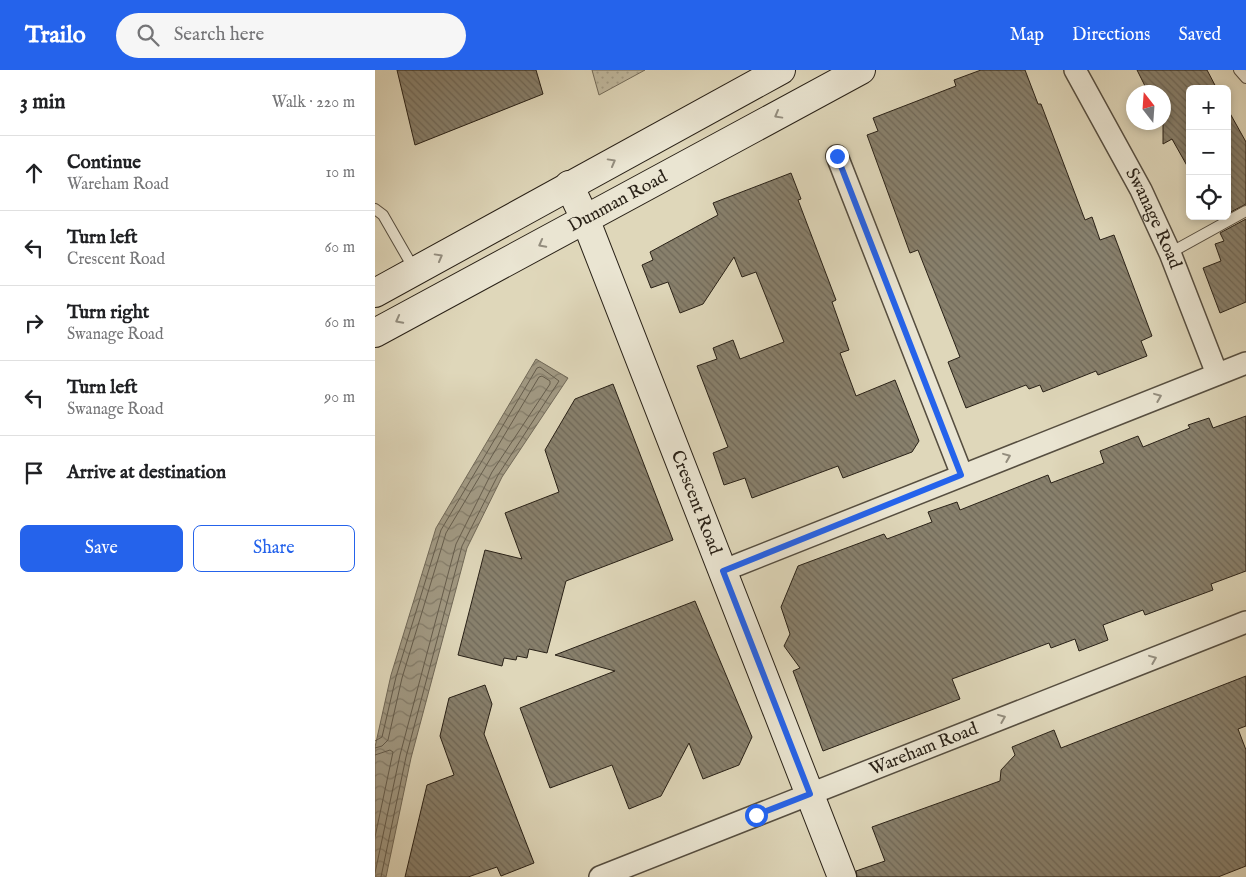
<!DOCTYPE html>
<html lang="en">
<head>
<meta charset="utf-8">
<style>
	body { margin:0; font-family:"IM FELL English",serif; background:#f6f6f6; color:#202124 }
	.controls { position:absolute; right:15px; top:15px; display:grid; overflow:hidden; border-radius:8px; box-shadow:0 2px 8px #0003 }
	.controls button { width:45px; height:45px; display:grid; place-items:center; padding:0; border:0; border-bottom:1px solid #e0e0e0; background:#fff; color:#202124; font:25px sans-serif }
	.compass { position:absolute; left:751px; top:15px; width:45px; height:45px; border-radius:50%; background:#fff; box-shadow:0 2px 8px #0003; rotate:343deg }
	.stop { position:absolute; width:15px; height:15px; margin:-11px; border:4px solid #2563eb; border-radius:50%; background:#fff }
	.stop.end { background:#2563eb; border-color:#fff; box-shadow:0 1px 5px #0008 }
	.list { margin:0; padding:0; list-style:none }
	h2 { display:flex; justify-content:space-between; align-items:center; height:65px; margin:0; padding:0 20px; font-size:21px }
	h2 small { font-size:16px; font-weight:400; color:#757577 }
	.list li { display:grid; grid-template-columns:32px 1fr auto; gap:15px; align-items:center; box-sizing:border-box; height:75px; padding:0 20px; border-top:1px solid #e0e0e0 }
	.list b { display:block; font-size:19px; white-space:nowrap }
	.list p { margin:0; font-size:16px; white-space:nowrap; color:#757577 }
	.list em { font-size:16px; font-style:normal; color:#757577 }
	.actions { display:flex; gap:10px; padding:15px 20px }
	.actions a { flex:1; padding:11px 0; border:1px solid #2563eb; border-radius:8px; text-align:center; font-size:18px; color:#2563eb }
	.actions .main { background:#2563eb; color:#fff }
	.icon { flex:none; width:28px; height:28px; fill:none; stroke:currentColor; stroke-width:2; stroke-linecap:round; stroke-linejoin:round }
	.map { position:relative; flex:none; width:871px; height:807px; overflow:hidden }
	header { display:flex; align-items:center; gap:30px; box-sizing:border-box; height:70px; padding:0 25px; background:#2563eb; color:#fff }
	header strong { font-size:24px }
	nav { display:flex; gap:28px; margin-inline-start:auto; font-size:18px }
	.search { width:350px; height:45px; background:#f6f6f6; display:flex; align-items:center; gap:12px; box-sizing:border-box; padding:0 18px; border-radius:28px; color:#757577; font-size:19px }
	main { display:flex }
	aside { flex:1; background:#fff }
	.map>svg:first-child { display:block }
</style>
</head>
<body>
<header>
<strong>Trailo</strong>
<div class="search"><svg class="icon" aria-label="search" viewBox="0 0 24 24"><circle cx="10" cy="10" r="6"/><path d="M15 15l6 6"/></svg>Search here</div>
<nav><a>Map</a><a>Directions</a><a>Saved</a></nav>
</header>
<main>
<aside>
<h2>3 min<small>Walk · 220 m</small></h2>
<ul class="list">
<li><svg class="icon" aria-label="ahead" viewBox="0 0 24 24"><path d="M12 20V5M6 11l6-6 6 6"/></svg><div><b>Continue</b><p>Wareham Road</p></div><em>10 m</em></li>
<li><svg class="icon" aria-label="left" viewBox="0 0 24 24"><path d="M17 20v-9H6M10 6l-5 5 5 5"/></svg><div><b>Turn left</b><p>Crescent Road</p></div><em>60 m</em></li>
<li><svg class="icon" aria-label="right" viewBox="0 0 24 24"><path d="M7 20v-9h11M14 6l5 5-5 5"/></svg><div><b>Turn right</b><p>Swanage Road</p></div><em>60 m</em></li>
<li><svg class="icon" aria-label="left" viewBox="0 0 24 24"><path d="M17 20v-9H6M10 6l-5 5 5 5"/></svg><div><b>Turn left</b><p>Swanage Road</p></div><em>90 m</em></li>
<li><svg class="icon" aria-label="arrive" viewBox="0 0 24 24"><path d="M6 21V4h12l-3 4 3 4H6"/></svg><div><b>Arrive at destination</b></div></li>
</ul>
<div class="actions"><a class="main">Save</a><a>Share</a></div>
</aside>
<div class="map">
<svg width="871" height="807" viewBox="0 0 871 807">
	<defs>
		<pattern id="grass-dots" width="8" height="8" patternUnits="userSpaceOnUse" patternTransform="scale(1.25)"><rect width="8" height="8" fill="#c0b89e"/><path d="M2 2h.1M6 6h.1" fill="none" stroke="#a59e87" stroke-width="1.8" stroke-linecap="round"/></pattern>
		<pattern id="water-waves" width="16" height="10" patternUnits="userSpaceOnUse" patternTransform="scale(1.25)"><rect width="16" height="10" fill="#a19983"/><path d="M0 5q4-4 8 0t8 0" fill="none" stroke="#837c6a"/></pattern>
		<pattern id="building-back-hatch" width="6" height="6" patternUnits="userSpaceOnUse" patternTransform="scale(1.25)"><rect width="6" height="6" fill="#88806c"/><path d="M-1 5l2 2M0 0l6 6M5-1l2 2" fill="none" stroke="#6f6858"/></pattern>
	</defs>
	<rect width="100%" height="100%" fill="#dfd7ba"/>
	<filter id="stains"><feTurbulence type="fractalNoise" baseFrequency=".004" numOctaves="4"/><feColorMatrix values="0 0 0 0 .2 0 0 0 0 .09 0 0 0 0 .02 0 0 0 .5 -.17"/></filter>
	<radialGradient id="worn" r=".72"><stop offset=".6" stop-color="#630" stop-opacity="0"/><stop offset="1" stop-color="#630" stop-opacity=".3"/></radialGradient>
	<polygon fill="url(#grass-dots)" stroke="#746c5a" points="217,0 270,0 224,25"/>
	<polygon fill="url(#water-waves)" stroke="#716958" points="161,289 193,308 127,407 92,478 36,688 11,807 0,807 0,677 16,605 61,458"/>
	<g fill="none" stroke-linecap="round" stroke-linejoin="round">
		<g stroke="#655d4d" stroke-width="1">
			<polyline points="0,671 7,667 21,607 66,460 162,298 165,297 184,311 123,405 87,476 31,687 6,807"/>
			<polyline points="0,678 7,676 13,670 27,608 71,463 164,307 167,306 175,311 175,314 117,402 81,474 25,685 0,803"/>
			<polyline points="0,685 15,680 18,682 0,767"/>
		</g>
	</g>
	<g fill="url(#building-back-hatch)" stroke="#292117">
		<polygon points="22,0 161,0 168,24 40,75"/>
		<polygon points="606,0 650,0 663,34 666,34 710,150 717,147 725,170 739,165 777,266 766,271 772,286 723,305 721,301 668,322 665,315 654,319 651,315 591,338 573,292 585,287 543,180 535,183 492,65 503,61 498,48 581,16 579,10"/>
		<polygon points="762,0 832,0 842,19 815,19 815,101 797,69 788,74 788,22 773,22"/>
		<polygon points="852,38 871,72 871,134 852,144"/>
		<polygon points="416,103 426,129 423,130 461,230 457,232 474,280 465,283 481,326 520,310 544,371 537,382 468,408 463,396 377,428 370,408 349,415 338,383 353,377 322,296 342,289 338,278 358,270 365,289 409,272 381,202 367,207 359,187 328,234 305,243 293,212 276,218 267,195 278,190 275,182 343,145 338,133"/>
		<polygon points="871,149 871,232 845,243 828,198 846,191 840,174 849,171 845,163"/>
		<polygon points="238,314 298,470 191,511 172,583 154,579 152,588 142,586 141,590 129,588 127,596 83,585 110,480 147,489 130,443 184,422 170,380 200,329"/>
		<polygon points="871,346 871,501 836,514 838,520 770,545 768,540 728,555 733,570 704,581 700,569 676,578 674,573 577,609 585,629 448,681 418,601 425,598 409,576 415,564 406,537 423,496 509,464 512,469 557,452 553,442 582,432 585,440 673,405 676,413 729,393 725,381 763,366 768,377 815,358 813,355 834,348 838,358"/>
		<polygon points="320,531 377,667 364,695 328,709 314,673 286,726 254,739 237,695 175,718 145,638 240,601 180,585"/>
		<polygon points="871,606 871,656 863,659 871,680 871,796 843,807 482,807 481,801 510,791 497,757 625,711 626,700 640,685 637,677 679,660 686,678"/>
		<polygon points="110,615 117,634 109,664 159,793 126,806 122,797 93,807 30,807 52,715 79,705 65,666 74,628"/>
	</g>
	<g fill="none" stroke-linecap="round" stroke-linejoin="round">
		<g stroke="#564e40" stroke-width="12">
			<g id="lane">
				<polyline points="864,0 871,8"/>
				<polyline points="0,139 8,145 39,199"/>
				<polyline points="795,183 871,141"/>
			</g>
		</g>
		<g stroke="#564e40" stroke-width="24">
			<g id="street">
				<path id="s1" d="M700,0L766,120L795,183L842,304"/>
				<polyline points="462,86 587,405"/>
				<polyline points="347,501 871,293"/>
				<path id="s2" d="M225,807L871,552"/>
			</g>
		</g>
		<g stroke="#292117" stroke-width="30">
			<g id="secondary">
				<path id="s3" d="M194,115L211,151L467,807"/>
				<polyline points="0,223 406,0"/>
				<path id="s4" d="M0,263L486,0"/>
			</g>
		</g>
		<use href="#lane" stroke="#eae5d2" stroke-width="10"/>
		<use href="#street" stroke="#eae5d2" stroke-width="21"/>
		<use href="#secondary" stroke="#eae5d2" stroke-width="28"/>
	</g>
	<defs><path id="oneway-chevron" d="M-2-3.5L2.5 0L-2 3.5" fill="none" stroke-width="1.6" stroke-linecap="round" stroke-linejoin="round" transform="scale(1.25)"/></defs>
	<g stroke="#938d7e">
		<use href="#oneway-chevron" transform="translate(403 45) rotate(151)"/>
		<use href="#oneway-chevron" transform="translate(237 92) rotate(-29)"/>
		<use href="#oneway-chevron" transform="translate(167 174) rotate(152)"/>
		<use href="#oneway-chevron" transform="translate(64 187) rotate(-29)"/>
		<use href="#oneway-chevron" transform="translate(24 250) rotate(152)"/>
		<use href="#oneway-chevron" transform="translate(783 327) rotate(-22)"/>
		<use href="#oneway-chevron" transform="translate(632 387) rotate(-22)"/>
		<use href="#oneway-chevron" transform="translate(778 589) rotate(-22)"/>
		<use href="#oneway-chevron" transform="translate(627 648) rotate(-22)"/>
	</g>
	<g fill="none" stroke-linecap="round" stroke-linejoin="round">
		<polyline stroke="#2563eb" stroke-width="6" points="381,745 435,724 348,501 586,405 462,86"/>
	</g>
	<g text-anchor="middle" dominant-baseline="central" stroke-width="4" stroke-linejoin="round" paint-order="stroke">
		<g font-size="18" fill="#292117" stroke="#eae5d2">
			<text stroke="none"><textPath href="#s4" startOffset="276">Dunman Road</textPath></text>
			<text stroke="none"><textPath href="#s1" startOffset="168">Swanage Road</textPath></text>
			<text stroke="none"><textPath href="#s3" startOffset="342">Crescent Road</textPath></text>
			<text stroke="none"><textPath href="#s2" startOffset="348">Wareham Road</textPath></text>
		</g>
	</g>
	<rect width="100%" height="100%" filter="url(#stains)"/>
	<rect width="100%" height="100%" fill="url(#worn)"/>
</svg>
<div class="controls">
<button>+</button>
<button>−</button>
<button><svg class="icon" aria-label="locate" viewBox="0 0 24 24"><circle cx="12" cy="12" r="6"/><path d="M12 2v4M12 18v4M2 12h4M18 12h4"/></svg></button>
</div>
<svg class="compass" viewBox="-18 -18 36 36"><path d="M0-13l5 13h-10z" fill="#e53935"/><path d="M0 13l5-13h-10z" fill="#757577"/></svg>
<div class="stop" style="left:381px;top:745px"></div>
<div class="stop end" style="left:462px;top:86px"></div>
</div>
</main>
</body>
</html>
